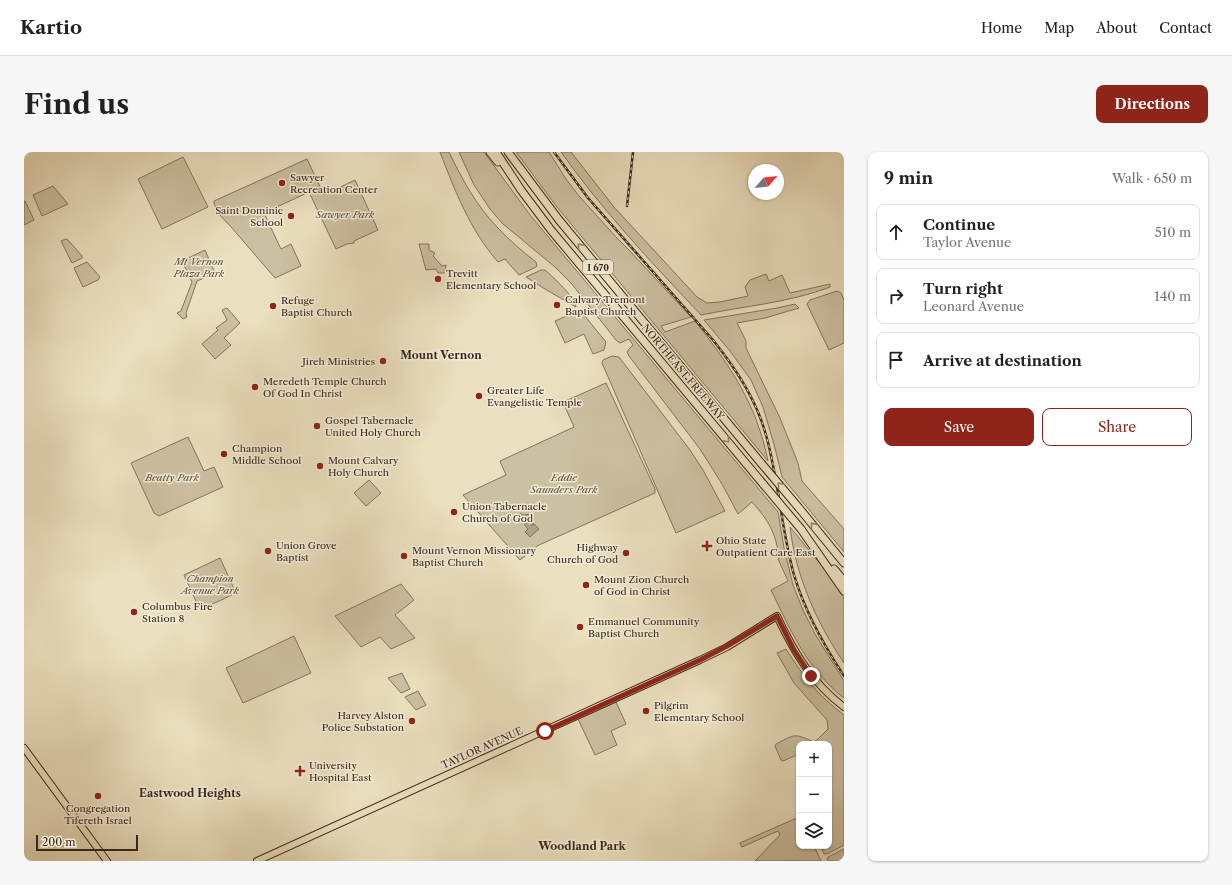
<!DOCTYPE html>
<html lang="en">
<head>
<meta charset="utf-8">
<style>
	body { margin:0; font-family:"Libre Caslon Text",serif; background:#f6f6f6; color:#202124 }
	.controls { position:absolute; right:12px; bottom:12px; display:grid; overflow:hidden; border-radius:8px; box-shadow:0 1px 3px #0004 }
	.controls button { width:36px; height:36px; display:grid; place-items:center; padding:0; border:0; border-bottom:1px solid #e0e0e0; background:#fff; color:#202124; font:20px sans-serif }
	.compass { position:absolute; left:724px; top:12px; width:36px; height:36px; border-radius:50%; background:#fff; box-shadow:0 1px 3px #0004; rotate:62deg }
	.scale { position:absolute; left:12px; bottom:10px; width:102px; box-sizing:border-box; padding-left:4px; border:2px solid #3a281a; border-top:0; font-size:11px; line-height:14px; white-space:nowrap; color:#3a281a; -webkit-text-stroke:3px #f1ead5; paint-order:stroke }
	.stop { position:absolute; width:12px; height:12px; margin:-9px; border:3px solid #8f2418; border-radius:50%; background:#fff }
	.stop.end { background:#8f2418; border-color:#fff; box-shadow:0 1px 4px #0008 }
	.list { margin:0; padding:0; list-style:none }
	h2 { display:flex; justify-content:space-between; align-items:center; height:52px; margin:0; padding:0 16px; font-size:17px }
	h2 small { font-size:13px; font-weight:400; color:#757577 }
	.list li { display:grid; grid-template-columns:26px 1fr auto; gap:12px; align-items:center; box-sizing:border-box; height:56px; margin:0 8px 8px; padding:0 8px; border:1px solid #e0e0e0; border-radius:8px }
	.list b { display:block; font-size:15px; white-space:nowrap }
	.list p { margin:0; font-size:13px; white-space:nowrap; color:#757577 }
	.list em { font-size:13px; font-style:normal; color:#757577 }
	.actions { display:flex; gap:8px; padding:12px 16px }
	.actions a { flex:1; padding:9px 0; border:1px solid #8f2418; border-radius:8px; text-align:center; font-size:14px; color:#8f2418 }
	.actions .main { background:#8f2418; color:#fff }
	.icon { flex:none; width:22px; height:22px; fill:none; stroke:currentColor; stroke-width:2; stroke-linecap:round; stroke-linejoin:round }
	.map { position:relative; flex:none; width:820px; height:709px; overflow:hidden; border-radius:8px }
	header { display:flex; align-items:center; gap:24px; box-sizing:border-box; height:56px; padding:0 20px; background:#fff; border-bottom:1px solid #e0e0e0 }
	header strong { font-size:19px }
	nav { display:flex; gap:22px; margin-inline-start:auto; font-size:14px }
	.intro { display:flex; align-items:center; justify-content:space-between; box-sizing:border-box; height:96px; padding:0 24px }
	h1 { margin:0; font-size:28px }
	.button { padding:10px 18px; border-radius:8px; background:#8f2418; color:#fff; font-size:14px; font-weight:700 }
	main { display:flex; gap:24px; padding:0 24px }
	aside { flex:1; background:#fff; border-radius:8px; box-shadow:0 1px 3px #0004 }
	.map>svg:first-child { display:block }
</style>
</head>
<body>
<header>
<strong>Kartio</strong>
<nav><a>Home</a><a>Map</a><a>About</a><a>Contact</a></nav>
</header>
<div class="intro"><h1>Find us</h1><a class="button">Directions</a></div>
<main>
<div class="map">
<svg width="820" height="709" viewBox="0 0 820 709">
	<rect width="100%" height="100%" fill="#eadfbe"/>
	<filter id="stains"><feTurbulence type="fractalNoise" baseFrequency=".005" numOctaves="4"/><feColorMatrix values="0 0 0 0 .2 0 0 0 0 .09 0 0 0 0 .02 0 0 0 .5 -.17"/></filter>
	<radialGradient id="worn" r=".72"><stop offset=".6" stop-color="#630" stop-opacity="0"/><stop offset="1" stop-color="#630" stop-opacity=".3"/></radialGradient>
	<g fill="#ccc0a2" stroke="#83745e">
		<path d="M416,0H425C438,27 452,53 473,75C485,88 498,99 512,110L513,114L512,115L495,123L481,107L474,110C446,78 431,39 416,0Z"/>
		<path d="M435,0H460L506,63L754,360L760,396L769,433L779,458L791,482L820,529V546C783,517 767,479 747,438L764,429L754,407L755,406C752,381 745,369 728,350L714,362L698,332L676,297L605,204L603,200L605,197L609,193L605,187L596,191L592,188L547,131L531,115L479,72L466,57L450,33Z"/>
		<path d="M492,0H525L542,27L555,44L593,86L605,98L667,165L637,174L641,180L671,169C707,215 732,251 744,309L533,55Z"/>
		<path d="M537,0H547L590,55L673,145L683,151L696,150L724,144L721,135L726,128L742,122L745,129L758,123L766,141L806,132V135C764,151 720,154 677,163C628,111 578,58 537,0Z"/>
		<polygon points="159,5 184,55 138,77 114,27"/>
		<polygon points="283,7 300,43 331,28 354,78 330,89 330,91 323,92 312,97 285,40 240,61 257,97 267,92 277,114 251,126 208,76 194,61 190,51 190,49"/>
		<polygon points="29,34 44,52 18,64 9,43"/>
		<polygon points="0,49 1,49 10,68 0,73"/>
		<polygon points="42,87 44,88 58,104 58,106 48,111 37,89"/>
		<polygon points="395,92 405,92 405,98 411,101 409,104 418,114 422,113 421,121 414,121 412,117 402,118"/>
		<polygon points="181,98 191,121 173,129 162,161 163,165 159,167 153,161 157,159 168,130 158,109"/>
		<polygon points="63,110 76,125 74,128 59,135 50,116"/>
		<path d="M517,118H521C529,125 551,145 552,155L521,137L502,125Z"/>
		<polygon points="813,139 817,141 820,148 820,191 805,198 783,152 786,148"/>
		<polygon points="771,152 775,156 741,166 713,171 722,189 722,196 756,266 774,311 778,329 820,377 820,400 758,325 751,296 739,255 727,228 706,199 680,168 753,156"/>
		<polygon points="203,156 216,171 200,186 207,193 191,207 178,192 194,178 192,176 203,168 198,158"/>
		<polygon points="556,158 582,190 580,198 569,202 560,182 541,191 531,169"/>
		<polygon points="588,204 595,205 666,298 679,318 701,359 652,381 578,211 579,208"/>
		<polygon points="582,231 631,337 631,341 515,393 496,408 439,343 482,323 476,309 550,275 539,250"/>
		<polygon points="164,285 180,319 190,315 199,335 135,364 130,361 107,311"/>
		<polygon points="345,328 357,341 342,354 330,341"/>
		<path d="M766,375L803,420L820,446V511C792,469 772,425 766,375Z"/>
		<polygon points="196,406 212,441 176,458 160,423"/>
		<polygon points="377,432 390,448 371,463 391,486 367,497 356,485 337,495 311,464"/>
		<polygon points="270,484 287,521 219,551 202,516"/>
		<path d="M762,497C779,524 794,544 820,563V693L803,702H800L797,694H805V592H775V602L759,609L757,608L751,594L752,592C772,582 769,581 790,590L794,587L804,577L803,568L770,531L753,501Z"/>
		<polygon points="378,521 386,537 377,541 364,526"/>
		<polygon points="394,539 402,553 392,558 381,545"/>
		<polygon points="592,550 602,572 587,579 593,593 571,603 554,567"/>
		<polygon points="775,665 775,694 790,694 797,709 731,709 756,683 754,679 718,695 716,691"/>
		<polygon points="820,697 820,709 804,709 803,707 804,705"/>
	</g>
	<path fill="#aea186" stroke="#80715b" d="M496,361L499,363C503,362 505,362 509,365L504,370H505L507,368L510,371L507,374L510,372L515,377L506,385L501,380L504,377L494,364Z"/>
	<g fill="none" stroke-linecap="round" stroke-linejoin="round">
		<g stroke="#3a281a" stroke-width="8">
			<g id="major">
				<polyline points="0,596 83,709"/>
				<path d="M233,709L676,508L703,495L753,464C770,500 788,531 820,555"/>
			</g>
		</g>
		<g stroke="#3a281a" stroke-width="9">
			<g id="highway">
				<polyline points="466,0 474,10"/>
				<polyline points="472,0 497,38 527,78 740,333"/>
				<polyline points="484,0 535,68 737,311"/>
				<polyline points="775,356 820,411"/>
				<polyline points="777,377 820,439"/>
				<polyline points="810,417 820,429"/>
			</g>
		</g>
		<use href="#major" stroke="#eadfbe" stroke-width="6"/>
		<use href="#highway" stroke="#eadfbe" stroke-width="7"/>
		<g stroke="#3a281a" stroke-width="2.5">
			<g id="rail">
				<path d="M530,0L564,46L689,188C712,217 732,247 742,283C755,329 757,377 770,423C781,460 799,492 820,524"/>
				<polyline points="603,54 609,0"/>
			</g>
		</g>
		<use href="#rail" stroke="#f1ead5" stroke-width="1" stroke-dasharray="3" stroke-linecap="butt"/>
		<g stroke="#3a281a" stroke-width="9" stroke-linecap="butt">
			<g id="highway-bridge">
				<polyline points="737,311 775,356"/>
				<polyline points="740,333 777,377"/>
			</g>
		</g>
		<use href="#highway-bridge" stroke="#eadfbe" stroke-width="7"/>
	</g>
	<defs><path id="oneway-chevron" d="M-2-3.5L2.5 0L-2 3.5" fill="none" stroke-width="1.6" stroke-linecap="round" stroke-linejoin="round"/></defs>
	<g stroke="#92846c">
		<use href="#oneway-chevron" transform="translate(556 94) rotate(-130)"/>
		<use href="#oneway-chevron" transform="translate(703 288) rotate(50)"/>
		<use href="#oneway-chevron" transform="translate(756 333) rotate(-130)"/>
		<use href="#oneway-chevron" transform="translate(789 373) rotate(-129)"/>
	</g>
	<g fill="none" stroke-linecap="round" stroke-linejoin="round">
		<polyline stroke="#8f2418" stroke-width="5" points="521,579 676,508 703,494 753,464 770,498 787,524"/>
	</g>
	<g fill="#8f2418" stroke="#f1ead5" stroke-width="1.5">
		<circle cx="258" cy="31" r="4"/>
		<circle cx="267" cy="64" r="4"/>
		<circle cx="414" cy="127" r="4"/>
		<circle cx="533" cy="153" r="4"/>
		<circle cx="249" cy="154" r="4"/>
		<circle cx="359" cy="209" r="4"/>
		<circle cx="231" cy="235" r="4"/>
		<circle cx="455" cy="244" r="4"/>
		<circle cx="293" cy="274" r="4"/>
		<circle cx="200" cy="302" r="4"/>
		<circle cx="296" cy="314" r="4"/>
		<circle cx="430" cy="360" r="4"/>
		<path d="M681 388h4v4h4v4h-4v4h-4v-4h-4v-4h4z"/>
		<circle cx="244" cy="399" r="4"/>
		<circle cx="602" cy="401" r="4"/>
		<circle cx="380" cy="404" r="4"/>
		<circle cx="562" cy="433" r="4"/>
		<circle cx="110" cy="460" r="4"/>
		<circle cx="556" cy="475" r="4"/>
		<circle cx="622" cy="559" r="4"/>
		<circle cx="388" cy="569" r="4"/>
		<path d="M274 613h4v4h4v4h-4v4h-4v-4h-4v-4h4z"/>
		<circle cx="74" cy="644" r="4"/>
	</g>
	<g text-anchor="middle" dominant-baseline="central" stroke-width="3" stroke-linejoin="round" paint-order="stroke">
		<rect fill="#f1ead5" stroke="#716252" stroke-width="1" x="559" y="108" width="30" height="14" rx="3"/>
		<g font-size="9" font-weight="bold" fill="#3a281a">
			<text x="574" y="115">I 670</text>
		</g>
		<g font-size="10" fill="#3a281a" stroke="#f1ead5" text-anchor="start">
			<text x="266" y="25">Sawyer<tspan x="266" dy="12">Recreation Center</tspan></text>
			<text x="259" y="58" text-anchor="end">Saint Dominic<tspan x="259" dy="12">School</tspan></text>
			<text x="422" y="121">Trevitt<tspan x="422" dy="12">Elementary School</tspan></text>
			<text x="541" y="147">Calvary Tremont<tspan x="541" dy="12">Baptist Church</tspan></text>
			<text x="257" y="148">Refuge<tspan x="257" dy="12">Baptist Church</tspan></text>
			<text x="351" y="209" text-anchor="end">Jireh Ministries</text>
			<text x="239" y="229">Meredeth Temple Church<tspan x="239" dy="12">Of God In Christ</tspan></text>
			<text x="463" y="238">Greater Life<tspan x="463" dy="12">Evangelistic Temple</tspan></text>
			<text x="301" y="268">Gospel Tabernacle<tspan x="301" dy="12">United Holy Church</tspan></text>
			<text x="208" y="296">Champion<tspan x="208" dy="12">Middle School</tspan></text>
			<text x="304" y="308">Mount Calvary<tspan x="304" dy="12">Holy Church</tspan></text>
			<text x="438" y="354">Union Tabernacle<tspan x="438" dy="12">Church of God</tspan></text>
			<text x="692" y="388">Ohio State<tspan x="692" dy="12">Outpatient Care East</tspan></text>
			<text x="252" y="393">Union Grove<tspan x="252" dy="12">Baptist</tspan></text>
			<text x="594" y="395" text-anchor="end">Highway<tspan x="594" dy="12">Church of God</tspan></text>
			<text x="388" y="398">Mount Vernon Missionary<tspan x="388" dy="12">Baptist Church</tspan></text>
			<text x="570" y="427">Mount Zion Church<tspan x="570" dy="12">of God in Christ</tspan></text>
			<text x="118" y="454">Columbus Fire<tspan x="118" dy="12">Station 8</tspan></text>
			<text x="564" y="469">Emmanuel Community<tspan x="564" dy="12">Baptist Church</tspan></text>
			<text x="630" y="553">Pilgrim<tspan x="630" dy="12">Elementary School</tspan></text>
			<text x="380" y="563" text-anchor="end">Harvey Alston<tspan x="380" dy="12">Police Substation</tspan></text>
			<text x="285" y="613">University<tspan x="285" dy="12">Hospital East</tspan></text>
			<text x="74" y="656" text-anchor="middle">Congregation<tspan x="74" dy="12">Tifereth Israel</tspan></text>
		</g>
		<g font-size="10" font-style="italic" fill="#5e4e3c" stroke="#f1ead5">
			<text x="321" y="62">Sawyer Park</text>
			<text x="175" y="109">Mt Vernon<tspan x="175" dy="12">Plaza Park</tspan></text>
			<text x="148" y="325">Beatty Park</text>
			<text x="540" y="325">Eddie<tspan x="540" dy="12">Saunders Park</tspan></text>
			<text x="186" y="426">Champion<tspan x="186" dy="12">Avenue Park</tspan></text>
		</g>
		<g font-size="10" fill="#3a281a" stroke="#f1ead5">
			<text transform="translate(659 220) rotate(50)">NORTHEAST FREEWAY</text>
			<text transform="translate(458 596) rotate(-24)">TAYLOR AVENUE</text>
		</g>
		<g font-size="11" font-weight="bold" fill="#3a281a" stroke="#f1ead5">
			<text x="417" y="203">Mount Vernon</text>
			<text x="166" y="641">Eastwood Heights</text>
			<text x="558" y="694">Woodland Park</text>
		</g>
	</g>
	<rect width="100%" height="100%" filter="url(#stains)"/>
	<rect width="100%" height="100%" fill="url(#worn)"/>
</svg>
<div class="controls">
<button>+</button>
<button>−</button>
<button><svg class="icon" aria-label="layers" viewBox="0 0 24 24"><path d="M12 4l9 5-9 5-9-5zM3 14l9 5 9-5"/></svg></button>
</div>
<svg class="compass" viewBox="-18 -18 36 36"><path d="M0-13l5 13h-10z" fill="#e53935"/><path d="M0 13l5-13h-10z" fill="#757577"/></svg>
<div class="scale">200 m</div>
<div class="stop" style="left:521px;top:579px"></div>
<div class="stop end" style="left:787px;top:524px"></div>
</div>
<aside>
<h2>9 min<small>Walk · 650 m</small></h2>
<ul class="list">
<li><svg class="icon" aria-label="ahead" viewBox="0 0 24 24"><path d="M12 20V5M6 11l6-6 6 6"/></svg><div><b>Continue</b><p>Taylor Avenue</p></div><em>510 m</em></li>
<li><svg class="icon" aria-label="right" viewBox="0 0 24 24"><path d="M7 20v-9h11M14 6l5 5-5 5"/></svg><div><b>Turn right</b><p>Leonard Avenue</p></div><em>140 m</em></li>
<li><svg class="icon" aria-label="arrive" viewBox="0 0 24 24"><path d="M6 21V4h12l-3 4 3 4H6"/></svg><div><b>Arrive at destination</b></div></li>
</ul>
<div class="actions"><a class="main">Save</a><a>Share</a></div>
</aside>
</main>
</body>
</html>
